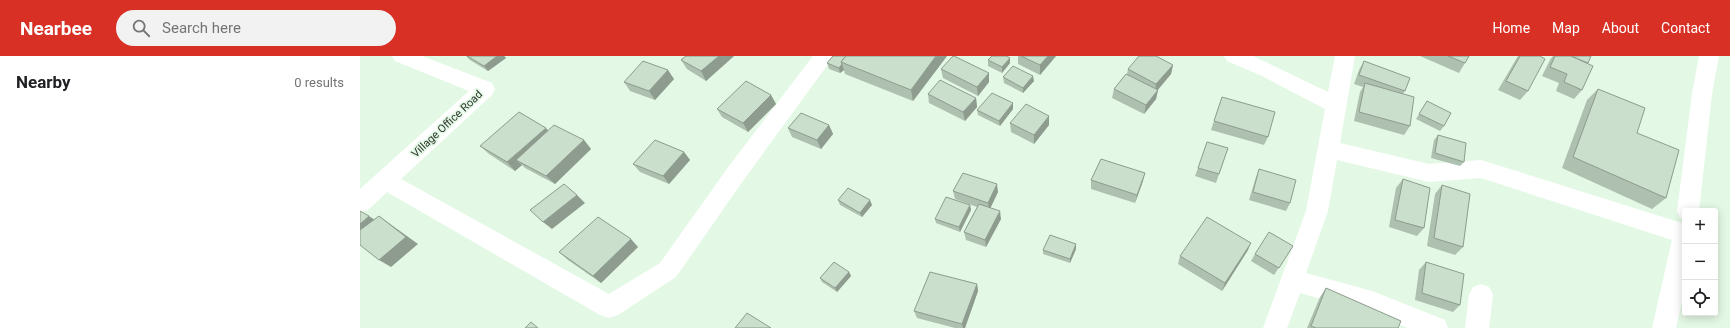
<!DOCTYPE html>
<html lang="en">
<head>
<meta charset="utf-8">
<style>
	body { margin:0; font-family:Roboto,sans-serif; background:#f2f2f2; color:#202124 }
	.controls { position:absolute; right:12px; bottom:12px; display:grid; overflow:hidden; border-radius:4px; box-shadow:0 2px 10px #0003 }
	.controls button { width:36px; height:36px; display:grid; place-items:center; padding:0; border:0; border-bottom:1px solid #e0e0e0; background:#fff; color:#202124; font:20px sans-serif }
	.list { margin:0; padding:0; list-style:none }
	h2 { display:flex; justify-content:space-between; align-items:center; height:52px; margin:0; padding:0 16px; font-size:17px }
	h2 small { font-size:13px; font-weight:400; color:#757577 }
	.icon { flex:none; width:22px; height:22px; fill:none; stroke:currentColor; stroke-width:2; stroke-linecap:round; stroke-linejoin:round }
	.map { position:relative; flex:none; width:1370px; height:272px; overflow:hidden }
	header { display:flex; align-items:center; gap:24px; box-sizing:border-box; height:56px; padding:0 20px; background:#d93025; color:#fff }
	header strong { font-size:19px }
	nav { display:flex; gap:22px; margin-inline-start:auto; font-size:14px }
	.search { width:280px; height:36px; background:#f2f2f2; display:flex; align-items:center; gap:10px; box-sizing:border-box; padding:0 14px; border-radius:22px; color:#757577; font-size:15px }
	main { display:flex }
	aside { flex:1; background:#fff }
	.map>svg:first-child { display:block }
</style>
</head>
<body>
<header>
<strong>Nearbee</strong>
<div class="search"><svg class="icon" aria-label="search" viewBox="0 0 24 24"><circle cx="10" cy="10" r="6"/><path d="M15 15l6 6"/></svg>Search here</div>
<nav><a>Home</a><a>Map</a><a>About</a><a>Contact</a></nav>
</header>
<main>
<aside>
<h2>Nearby<small>0 results</small></h2>
<ul class="list">
</ul>
</aside>
<div class="map">
<svg width="1370" height="272" viewBox="0 0 1370 272">
	<rect width="100%" height="100%" fill="#e4f9e5"/>
	<g fill="none" stroke-linecap="round" stroke-linejoin="round">
		<g fill="#fff" fill-rule="evenodd">
			<polygon points="32,0 62,0 132,27 135,33 132,39 41,123 249,238 300,207 369,110 453,0 474,0 385,122 316,221 258,259 249,262 240,259 27,136 8,154 0,156 0,133 109,35 35,5"/>
			<polygon points="864,0 893,0 968,36 975,0 995,0 980,87 1069,108 1121,104 1325,168 1325,232 1316,272 1292,272 1312,184 1121,122 1069,126 977,104 968,155 946,217 1012,235 1085,264 1088,272 1048,272 1010,257 940,237 927,272 903,272 946,155 965,53 902,20 867,5"/>
			<polygon points="1339,0 1359,0 1352,38 1339,155 1325,155 1325,164 1320,162 1317,155 1332,38"/>
			<polygon points="1121,228 1129,231 1133,239 1129,272 1105,272 1109,239 1113,231"/>
		</g>
	</g>
	<g fill="#aec0af">
		<polygon points="106,0 144,0 146,2 128,15 110,4"/>
		<polygon points="326,0 374,0 346,25 327,13 321,4"/>
		<polygon points="473,0 587,0 553,45 485,18 484,14 480,17 469,13 467,7"/>
		<polygon points="658,0 696,0 680,19 658,8"/>
		<polygon points="1060,0 1109,0 1105,7 1099,17"/>
		<polygon points="1158,0 1180,0 1168,35 1160,44 1138,34"/>
		<polygon points="1193,0 1231,0 1228,7 1222,34 1214,43 1196,35 1199,27 1182,20 1190,4"/>
		<polygon points="628,4 650,7 642,17 628,10"/>
		<polygon points="1004,5 1045,35 1043,38 1050,70 1044,79 994,65 1000,36 1003,31 994,28 999,14"/>
		<polygon points="813,9 811,18 798,34 796,43 784,58 752,42 754,33 767,18 768,13"/>
		<polygon points="581,13 629,26 618,40 583,22"/>
		<polygon points="643,21 674,25 663,37 644,27"/>
		<polygon points="314,23 295,44 270,35 264,26"/>
		<polygon points="1238,33 1277,77 1306,142 1292,153 1202,112 1227,44"/>
		<polygon points="568,38 616,42 617,51 605,65 569,47"/>
		<polygon points="411,39 416,48 388,76 362,61 357,53"/>
		<polygon points="862,41 908,81 904,89 851,74"/>
		<polygon points="1067,45 1084,70 1080,75 1056,63"/>
		<polygon points="653,47 653,53 640,70 618,59 617,54"/>
		<polygon points="689,60 689,69 674,88 651,76 650,67"/>
		<polygon points="469,69 473,78 461,93 432,81 428,72"/>
		<polygon points="188,74 224,84 231,93 195,128 165,112 162,109 155,115 129,98 120,90"/>
		<polygon points="1078,79 1104,106 1100,110 1071,102 1074,84"/>
		<polygon points="868,92 856,127 835,120 838,112"/>
		<polygon points="324,96 330,104 309,128 280,116 273,108"/>
		<polygon points="899,113 930,147 926,155 889,144 896,121"/>
		<polygon points="1043,123 1064,172 1057,180 1029,171 1036,132"/>
		<polygon points="731,124 783,125 775,147 731,133"/>
		<polygon points="1082,129 1103,191 1095,199 1067,190 1075,138"/>
		<polygon points="593,135 638,136 630,152 641,163 626,191 606,184 604,176 617,151 595,143"/>
		<polygon points="478,144 512,149 502,161 480,149"/>
		<polygon points="610,149 611,154 600,176 576,167 575,163"/>
		<polygon points="716,188 716,193 710,207 683,198 683,194"/>
		<polygon points="933,190 914,219 891,205 895,198"/>
		<polygon points="278,191 241,227 208,204 199,196"/>
		<polygon points="888,194 862,235 818,208 820,200"/>
		<polygon points="1066,206 1100,249 1093,256 1055,244 1059,214"/>
		<polygon points="489,216 491,220 477,236 462,226 460,222"/>
		<polygon points="617,228 618,235 605,272 595,272 557,262 554,255"/>
		<polygon points="966,232 1038,272 947,272 960,241"/>
	</g>
	<g fill="#8d9c8f">
		<polygon points="137,0 144,0 146,2 128,15 124,10"/>
		<polygon points="359,0 374,0 346,25 341,15"/>
		<polygon points="576,0 587,0 553,45 551,34"/>
		<polygon points="688,0 696,0 680,19 680,9"/>
		<polygon points="650,2 650,7 642,17 642,11"/>
		<polygon points="482,8 484,14 480,17 479,12"/>
		<polygon points="813,9 811,18 795,37 796,28"/>
		<polygon points="308,14 314,23 295,44 289,35"/>
		<polygon points="629,17 629,26 618,40 617,31"/>
		<polygon points="673,20 674,25 663,37 663,32"/>
		<polygon points="798,34 796,43 784,58 786,49"/>
		<polygon points="411,39 416,48 388,76 383,67"/>
		<polygon points="616,42 617,51 605,65 603,56"/>
		<polygon points="653,47 653,53 640,70 639,65"/>
		<polygon points="689,60 689,69 674,88 674,79"/>
		<polygon points="469,69 473,78 461,93 457,84"/>
		<polygon points="186,72 194,81 156,104 162,109 155,115 147,106"/>
		<polygon points="224,84 231,93 195,128 186,120"/>
		<polygon points="324,96 330,104 309,128 303,120"/>
		<polygon points="785,117 783,125 775,147 777,139"/>
		<polygon points="637,128 638,136 629,155 628,147"/>
		<polygon points="217,139 225,147 192,173 183,166"/>
		<polygon points="510,144 512,149 502,161 500,157"/>
		<polygon points="610,149 611,154 600,176 599,171"/>
		<polygon points="640,155 641,163 626,191 625,184"/>
		<polygon points="9,160 15,164 0,179 0,168"/>
		<polygon points="19,160 58,188 31,211 19,204"/>
		<polygon points="271,183 278,191 241,227 233,220"/>
		<polygon points="891,187 888,194 862,235 865,227"/>
		<polygon points="716,188 716,193 710,207 710,203"/>
		<polygon points="489,216 491,220 477,236 475,232"/>
		<polygon points="617,228 618,235 605,272 603,272 602,268"/>
	</g>
	<g fill="#cadfcc" stroke="#8d9c8f">
		<polygon points="107,0 137,0 124,10"/>
		<polygon points="326,0 359,0 341,15 321,4"/>
		<polygon points="473,0 486,0 481,6 482,8 479,12 467,7"/>
		<polygon points="486,0 576,0 551,34 481,6"/>
		<polygon points="593,0 594,0 629,17 617,31 581,13"/>
		<polygon points="632,0 646,0 650,2 642,11 628,4"/>
		<polygon points="661,0 688,0 680,9"/>
		<polygon points="779,0 796,0 813,9 796,28 768,13"/>
		<polygon points="1088,0 1109,0 1105,7"/>
		<polygon points="1160,0 1180,0 1185,3 1168,35 1146,25"/>
		<polygon points="1195,0 1211,0 1233,10 1222,34 1204,26 1207,18 1190,11"/>
		<polygon points="1211,0 1231,0 1228,7"/>
		<polygon points="283,5 308,14 289,35 264,26"/>
		<polygon points="1004,5 1050,22 1045,35 999,19"/>
		<polygon points="653,10 673,20 663,32 643,21"/>
		<polygon points="766,18 798,34 786,49 754,33"/>
		<polygon points="580,24 616,42 603,56 568,38"/>
		<polygon points="386,25 411,39 383,67 357,53"/>
		<polygon points="1005,27 1054,41 1050,70 999,56"/>
		<polygon points="1238,33 1285,52 1277,77 1319,94 1306,142 1213,101"/>
		<polygon points="632,37 653,47 639,65 617,54"/>
		<polygon points="862,41 915,56 908,81 854,65"/>
		<polygon points="1067,45 1091,57 1084,70 1059,58"/>
		<polygon points="666,48 689,60 674,79 650,67"/>
		<polygon points="159,56 186,72 147,106 120,90"/>
		<polygon points="441,57 469,69 457,84 428,72"/>
		<polygon points="194,69 224,84 186,120 156,104"/>
		<polygon points="1078,79 1106,87 1104,106 1075,97"/>
		<polygon points="295,84 324,96 303,120 273,108"/>
		<polygon points="847,86 868,92 859,118 838,112"/>
		<polygon points="741,103 785,117 777,139 731,124"/>
		<polygon points="899,113 936,124 930,147 893,136"/>
		<polygon points="603,117 637,128 628,147 593,135"/>
		<polygon points="1043,123 1070,132 1064,172 1035,164"/>
		<polygon points="204,128 217,139 183,166 170,154"/>
		<polygon points="1082,129 1110,138 1103,191 1074,182"/>
		<polygon points="488,132 510,144 500,157 478,144"/>
		<polygon points="586,141 610,149 599,171 575,163"/>
		<polygon points="619,148 640,155 625,184 604,176"/>
		<polygon points="0,155 9,160 0,168"/>
		<polygon points="19,160 46,181 19,204 0,189 0,174"/>
		<polygon points="238,161 271,183 233,220 199,196"/>
		<polygon points="847,161 891,187 865,227 820,200"/>
		<polygon points="909,176 933,190 919,212 895,198"/>
		<polygon points="690,179 716,188 710,203 683,194"/>
		<polygon points="474,206 489,216 475,232 460,222"/>
		<polygon points="1066,206 1104,218 1100,249 1062,237"/>
		<polygon points="570,216 617,228 602,268 554,255"/>
		<polygon points="966,232 1041,265 1038,272 956,272 951,270"/>
		<polygon points="387,257 411,272 375,272"/>
		<polygon points="171,266 178,272 165,272"/>
	</g>
	<g text-anchor="middle" dominant-baseline="central" stroke-width="3.5" stroke-linejoin="round" paint-order="stroke">
		<g font-size="11" fill="#303831" stroke="#e4f9e5">
			<text transform="translate(87 68) rotate(-43)">Village Office Road</text>
		</g>
	</g>
</svg>
<div class="controls">
<button>+</button>
<button>−</button>
<button><svg class="icon" aria-label="locate" viewBox="0 0 24 24"><circle cx="12" cy="12" r="6"/><path d="M12 2v4M12 18v4M2 12h4M18 12h4"/></svg></button>
</div>
</div>
</main>
</body>
</html>
